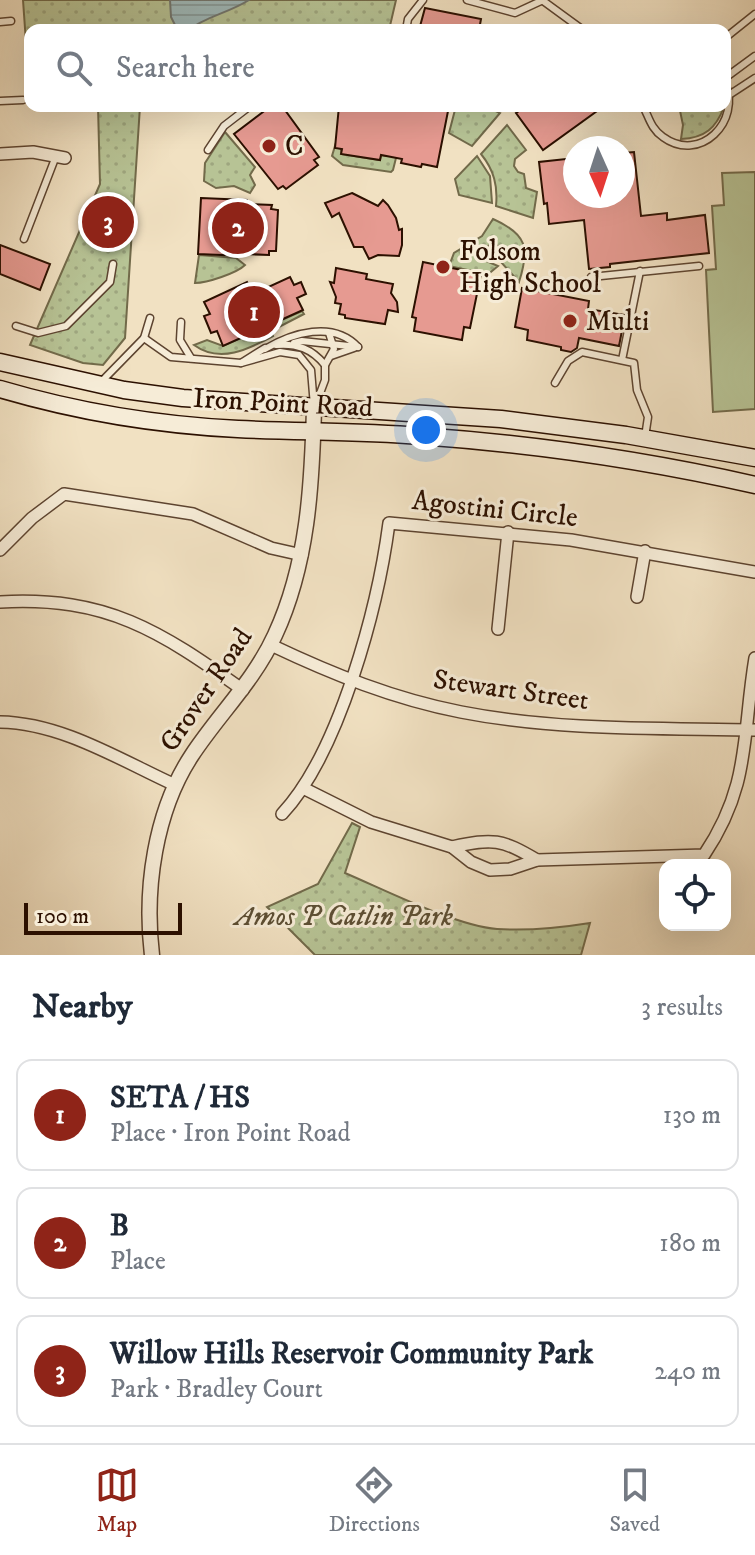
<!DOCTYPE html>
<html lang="en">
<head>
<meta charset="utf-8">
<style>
	body { margin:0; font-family:"IM FELL DW Pica",serif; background:#f2f2f3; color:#1f2937 }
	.controls { position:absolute; right:24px; bottom:24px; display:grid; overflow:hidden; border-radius:16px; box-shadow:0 8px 32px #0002 }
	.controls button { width:72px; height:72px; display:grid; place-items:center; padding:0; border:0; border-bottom:2px solid #e0e1e3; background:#fff; color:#1f2937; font:40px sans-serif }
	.compass { position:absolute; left:563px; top:136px; width:72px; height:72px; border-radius:50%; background:#fff; box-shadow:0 8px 32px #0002; rotate:177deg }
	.scale { position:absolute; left:24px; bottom:20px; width:158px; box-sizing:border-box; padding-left:8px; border:4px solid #2c1000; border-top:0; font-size:22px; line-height:28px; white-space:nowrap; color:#2c1000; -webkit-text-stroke:6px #f6ecd7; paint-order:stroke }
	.you { position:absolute; left:426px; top:430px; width:28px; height:28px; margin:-20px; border:6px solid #fff; border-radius:50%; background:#1a73e8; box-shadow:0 0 0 12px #1a73e833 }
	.badge { display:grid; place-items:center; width:52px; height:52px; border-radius:50%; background:#8f2418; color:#fff; font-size:26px; font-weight:700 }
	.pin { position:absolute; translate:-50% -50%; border:4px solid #fff; box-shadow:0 2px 8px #0006 }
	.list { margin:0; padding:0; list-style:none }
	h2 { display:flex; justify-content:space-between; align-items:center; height:104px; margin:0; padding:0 32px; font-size:34px }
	h2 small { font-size:26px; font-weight:400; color:#747a83 }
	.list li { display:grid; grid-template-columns:52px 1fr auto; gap:24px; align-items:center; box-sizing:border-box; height:112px; margin:0 16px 16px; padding:0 16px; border:2px solid #e0e1e3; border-radius:16px }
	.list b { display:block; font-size:30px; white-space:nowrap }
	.list p { margin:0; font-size:26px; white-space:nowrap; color:#747a83 }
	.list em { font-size:26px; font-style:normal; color:#747a83 }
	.icon { flex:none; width:44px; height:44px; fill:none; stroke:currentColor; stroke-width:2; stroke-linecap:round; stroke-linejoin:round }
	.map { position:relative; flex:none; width:755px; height:955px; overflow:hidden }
	.search { position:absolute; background:#fff; box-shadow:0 8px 32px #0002; left:24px; right:24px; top:24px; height:88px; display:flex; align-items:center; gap:20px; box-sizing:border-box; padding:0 28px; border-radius:16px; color:#747a83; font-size:30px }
	.sheet { height:488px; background:#fff }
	nav { display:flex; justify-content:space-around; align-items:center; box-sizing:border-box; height:112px; border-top:2px solid #e0e1e3; background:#fff; font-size:22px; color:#747a83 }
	nav a { display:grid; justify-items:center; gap:4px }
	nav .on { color:#8f2418 }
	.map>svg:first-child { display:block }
</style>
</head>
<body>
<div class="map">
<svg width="755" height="955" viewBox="0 0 755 955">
	<defs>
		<pattern id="grass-dots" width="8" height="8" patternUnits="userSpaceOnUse" patternTransform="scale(2)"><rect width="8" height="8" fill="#b7c395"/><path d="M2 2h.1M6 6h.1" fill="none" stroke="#9ea67f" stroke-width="1.8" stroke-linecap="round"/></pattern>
		<pattern id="water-rules" width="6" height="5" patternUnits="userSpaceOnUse" patternTransform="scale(2)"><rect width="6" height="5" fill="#9fbbbd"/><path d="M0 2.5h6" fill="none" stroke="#89a0a1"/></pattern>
	</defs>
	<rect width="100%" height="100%" fill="#f1e1c2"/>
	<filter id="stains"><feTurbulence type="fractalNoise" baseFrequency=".0025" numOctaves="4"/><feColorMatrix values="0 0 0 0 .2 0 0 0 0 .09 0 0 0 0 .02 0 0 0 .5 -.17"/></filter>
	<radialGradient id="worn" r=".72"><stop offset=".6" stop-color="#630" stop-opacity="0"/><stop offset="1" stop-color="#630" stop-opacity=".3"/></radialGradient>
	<g fill="url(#grass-dots)" stroke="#726a4a" stroke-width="2">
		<polygon points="23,0 396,0 389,30 30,30 29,85"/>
		<polygon points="98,106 140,106 125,338 103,365 83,363 30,345 100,184"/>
		<polygon points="456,106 485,106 500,113 472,146 449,133"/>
		<path d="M679,106H724V107C716,128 705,138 681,139L683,125Z"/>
		<path d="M507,125L526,150L515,159L514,166L518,172L524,174L526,188L537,192L533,218L496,206C498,186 494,170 481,154Z"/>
		<polygon points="225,132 255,167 250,175 255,185 250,193 234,186 216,188 204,181 205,163"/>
		<polygon points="338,136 342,154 380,160 381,155 387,156 398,150 393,170 391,172 343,165 332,156"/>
		<polygon points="477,156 490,176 492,203 459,195 455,179"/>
		<path d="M493,219C527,234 530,248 519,282L500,261L503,257L502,248C496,244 490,243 484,249V260L498,266L486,276H482V273L449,266L454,253L482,236Z"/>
		<path d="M199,255L236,258L245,265C237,273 207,283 195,283Z"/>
		<path d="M302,311L304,314L271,331L273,336C249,349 220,364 194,345L207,340L223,346Z"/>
		<path d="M352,823L360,827L345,873C385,890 456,926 497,929C528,931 559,928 590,923L581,955H315L267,907L318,884Z"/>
	</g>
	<polygon fill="#b7c395" stroke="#726a4a" stroke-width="2" points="755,172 755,409 713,412 706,270 716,269 712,206 724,205 722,173"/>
	<path fill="url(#water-rules)" stroke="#717771" stroke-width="2" d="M170,0H249C229,13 204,17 189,30L177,29L171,17Z"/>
	<g fill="#e69a91" stroke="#2c1000" stroke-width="2">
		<polygon points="425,8 481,19 479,30 419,30"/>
		<polygon points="271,106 282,106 319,157 314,160 318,165 286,189 283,186 278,189 234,134"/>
		<polygon points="339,106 449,106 437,167 422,164 421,167 401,163 402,159 381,155 380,160 341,154 342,149 335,148"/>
		<polygon points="527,106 604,106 543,150 516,113"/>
		<polygon points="634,152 641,216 667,213 667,220 705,215 709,253 610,264 610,267 589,269 584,220 549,224 547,203 544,204 539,162 575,158 575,196 623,196 623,153"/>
		<polygon points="352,193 378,206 383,200 388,205 396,218 399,230 402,229 402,245 399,256 378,255 369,259 363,247 354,247 339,213 332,217 325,203"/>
		<polygon points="201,198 247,200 247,204 272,205 271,209 278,210 276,251 269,251 269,255 245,254 245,256 198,254"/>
		<polygon points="0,245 50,264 40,290 0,274"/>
		<polygon points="423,262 481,274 470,328 464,327 462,340 414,331 416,318 412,317"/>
		<polygon points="336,268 367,274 366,279 393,284 391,293 397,302 398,312 388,310 385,324 345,318 345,315 339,314 341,304 335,303 336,297 330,282 334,283"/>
		<polygon points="290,277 294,285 301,282 306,294 297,298 303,310 223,346 217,331 211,333 204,316 210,314 204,302 247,282 253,294"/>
		<polygon points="522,288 589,301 588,309 625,315 619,346 579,338 577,348 571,352 561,350 561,347 527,340 528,330 515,327"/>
	</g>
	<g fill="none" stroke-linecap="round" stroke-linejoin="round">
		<g stroke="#5d4430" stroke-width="9">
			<g id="service">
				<polyline points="467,0 515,13 541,1"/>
				<polyline points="542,0 583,30"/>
				<polyline points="0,22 11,21"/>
				<polyline points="406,30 408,19 423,0"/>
				<polyline points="725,38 755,14"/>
				<polyline points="725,78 755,56"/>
				<polyline points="729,95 755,78"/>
				<polyline points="0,101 23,100"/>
				<path d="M643,106C649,117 651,129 663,137C700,164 742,121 725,83"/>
				<polyline points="208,150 224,126 250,106"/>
				<polyline points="24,239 56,156"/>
				<polyline points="591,277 699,266"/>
				<polyline points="181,322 180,340 191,358"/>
				<polyline points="16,326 38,333 66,326 110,282 113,264"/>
				<polyline points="144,338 171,357 241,363 280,352 299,355 311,370 314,406"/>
				<polyline points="294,343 302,341 358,347"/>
				<path d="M276,345C297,343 312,349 325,365"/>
				<path d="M265,349C292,333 333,320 358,347"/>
				<polyline points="331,356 354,348"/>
				<polyline points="622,360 640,271"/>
				<polyline points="241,363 265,348"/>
				<polyline points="102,381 144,338 150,318"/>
				<polyline points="555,383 568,361 582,352 634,363 637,390 648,417 645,437"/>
				<polyline points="316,404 325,380 325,365 334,349 329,333"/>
			</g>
		</g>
		<g stroke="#5d4430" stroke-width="14">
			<g id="minor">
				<polyline points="0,154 33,152 65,158"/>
				<polyline points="0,550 32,518 64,494 193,514 271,548 302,555"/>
				<polyline points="637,597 645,551"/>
				<path d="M0,602C107,596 160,631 243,690"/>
				<polyline points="498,629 508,532"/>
				<path d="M271,645C332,674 394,699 461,712C558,731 657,728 755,730"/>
				<path d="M0,722C62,723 120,760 175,785"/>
				<path d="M303,788L371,822L452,847L471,862L490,870L510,869L537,860L704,855C751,785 742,736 755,658"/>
				<path d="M282,814C340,752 378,606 389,523L571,540L755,572"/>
				<path d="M452,847C494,838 501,839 537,860"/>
			</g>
		</g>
		<g stroke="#5d4430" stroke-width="17">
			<path id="tertiary" d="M152,955C144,889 155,811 192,755C219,714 254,681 275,635C308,564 312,485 314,408"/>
		</g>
		<g stroke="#2c1000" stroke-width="19">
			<g id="secondary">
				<polyline points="0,362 124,390 183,398 501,419 626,435 755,458"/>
				<path d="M0,389C78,412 157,425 238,429C299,432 359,431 420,436C532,444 645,460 755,485"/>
			</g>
		</g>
		<use href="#service" stroke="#f6ecd7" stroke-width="6"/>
		<use href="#minor" stroke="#f6ecd7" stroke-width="11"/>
		<use href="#tertiary" stroke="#f6ecd7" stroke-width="14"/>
		<use href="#secondary" stroke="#f6ecd7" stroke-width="16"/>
	</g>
	<g fill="#8f2418" stroke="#f6ecd7" stroke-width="3">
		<circle cx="269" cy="146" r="8"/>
		<circle cx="443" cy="267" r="8"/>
		<circle cx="570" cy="321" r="8"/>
	</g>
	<g text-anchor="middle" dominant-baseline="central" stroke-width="6" stroke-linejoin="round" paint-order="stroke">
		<g font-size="28" fill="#2c1000" stroke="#f6ecd7" text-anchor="start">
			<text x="285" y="146">C</text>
			<text x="459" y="251">Folsom<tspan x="459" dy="32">High School</tspan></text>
			<text x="586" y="321">Multi</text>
		</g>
		<g font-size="28" fill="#2c1000" stroke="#f6ecd7">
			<text transform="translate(283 403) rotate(3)">Iron Point Road</text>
			<text transform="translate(495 509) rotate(6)">Agostini Circle</text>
			<text transform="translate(206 690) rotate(-56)">Grover Road</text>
			<text transform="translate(511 690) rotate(8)">Stewart Street</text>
		</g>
		<g font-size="28" font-style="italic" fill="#5d4f34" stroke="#f6ecd7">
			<text x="344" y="916">Amos P Catlin Park</text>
		</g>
	</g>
	<rect width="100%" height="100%" filter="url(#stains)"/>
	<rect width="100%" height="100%" fill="url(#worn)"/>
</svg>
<div class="controls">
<button><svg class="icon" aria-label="locate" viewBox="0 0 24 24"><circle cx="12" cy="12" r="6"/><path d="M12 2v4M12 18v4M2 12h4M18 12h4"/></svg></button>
</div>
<svg class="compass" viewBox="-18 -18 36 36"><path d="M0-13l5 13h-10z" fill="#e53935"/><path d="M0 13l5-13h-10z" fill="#747a83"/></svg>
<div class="scale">100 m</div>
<div class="you"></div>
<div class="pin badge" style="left:254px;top:312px">1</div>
<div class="pin badge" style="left:238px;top:228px">2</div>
<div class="pin badge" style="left:108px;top:222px">3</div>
<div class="search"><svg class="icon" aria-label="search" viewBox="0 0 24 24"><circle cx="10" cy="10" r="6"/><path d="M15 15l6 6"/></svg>Search here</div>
</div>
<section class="sheet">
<h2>Nearby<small>3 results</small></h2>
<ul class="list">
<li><span class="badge">1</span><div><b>SETA / HS</b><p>Place · Iron Point Road</p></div><em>130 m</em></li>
<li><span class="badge">2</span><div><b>B</b><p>Place</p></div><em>180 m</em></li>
<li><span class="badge">3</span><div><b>Willow Hills Reservoir Community Park</b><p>Park · Bradley Court</p></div><em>240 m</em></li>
</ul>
</section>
<nav>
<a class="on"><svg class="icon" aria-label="map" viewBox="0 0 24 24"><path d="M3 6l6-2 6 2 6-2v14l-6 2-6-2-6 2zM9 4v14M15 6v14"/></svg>Map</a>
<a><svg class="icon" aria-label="directions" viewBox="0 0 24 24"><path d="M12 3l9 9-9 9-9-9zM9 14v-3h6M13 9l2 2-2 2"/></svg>Directions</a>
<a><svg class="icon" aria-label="saved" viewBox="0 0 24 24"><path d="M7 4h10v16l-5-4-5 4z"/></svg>Saved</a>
</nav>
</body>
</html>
